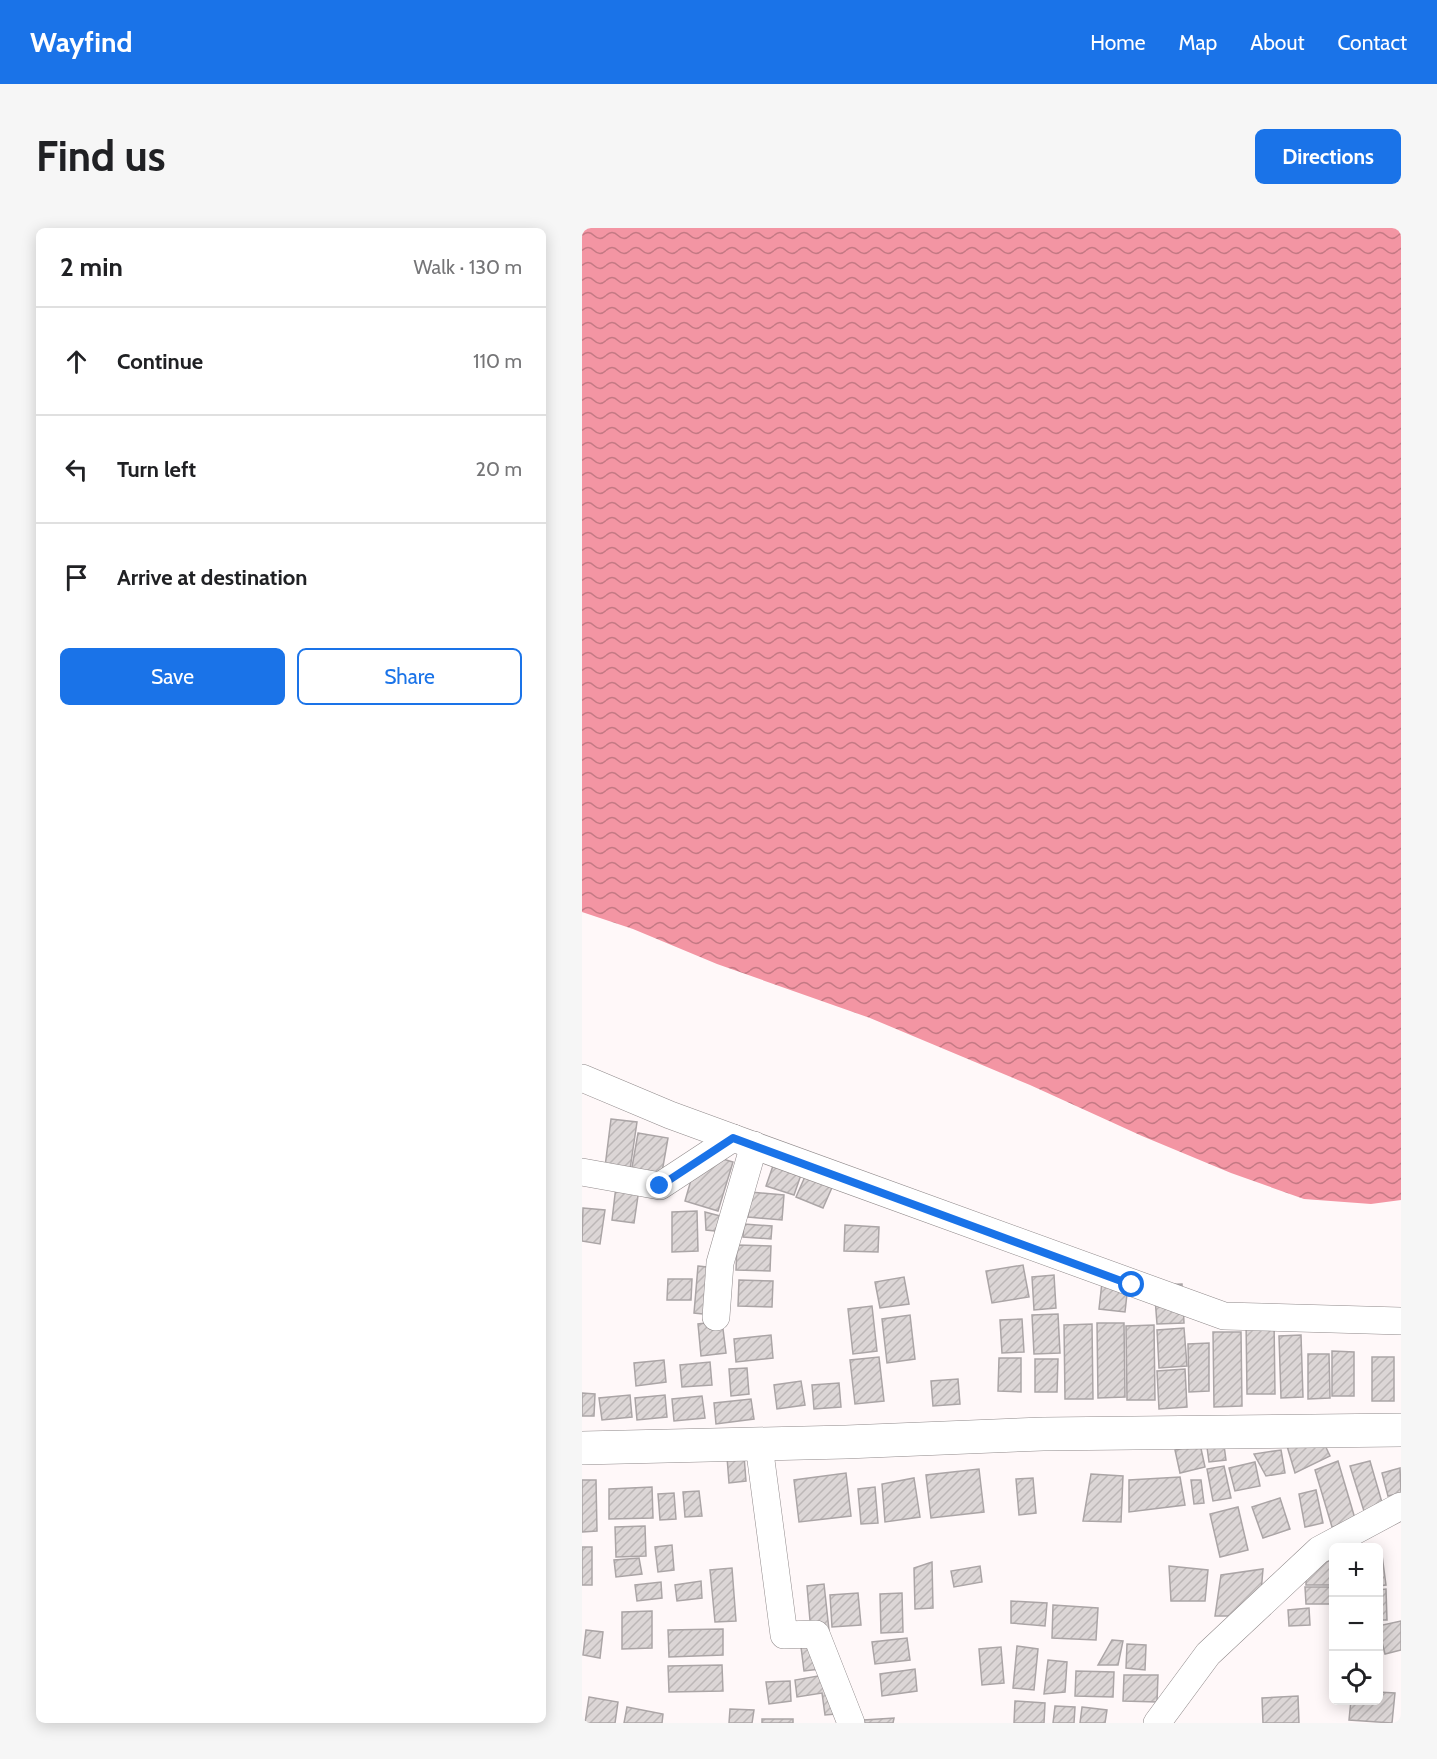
<!DOCTYPE html>
<html lang="en">
<head>
<meta charset="utf-8">
<style>
	body { margin:0; font-family:Cabin,sans-serif; background:#f6f6f6; color:#202124 }
	.controls { position:absolute; right:18px; bottom:18px; display:grid; overflow:hidden; border-radius:9px; box-shadow:0 3px 15px #0003 }
	.controls button { width:54px; height:54px; display:grid; place-items:center; padding:0; border:0; border-bottom:2px solid #e0e0e0; background:#fff; color:#202124; font:30px sans-serif }
	.stop { position:absolute; width:18px; height:18px; margin:-14px; border:4px solid #1a73e8; border-radius:50%; background:#fff }
	.stop.end { background:#1a73e8; border-color:#fff; box-shadow:0 2px 6px #0008 }
	.list { margin:0; padding:0; list-style:none }
	h2 { display:flex; justify-content:space-between; align-items:center; height:78px; margin:0; padding:0 24px; font-size:26px }
	h2 small { font-size:20px; font-weight:400; color:#757577 }
	.list li { display:grid; grid-template-columns:39px 1fr auto; gap:18px; align-items:center; box-sizing:border-box; height:108px; padding:0 24px; border-top:2px solid #e0e0e0 }
	.list b { display:block; font-size:22px; white-space:nowrap }
	.list em { font-size:20px; font-style:normal; color:#757577 }
	.actions { display:flex; gap:12px; padding:18px 24px }
	.actions a { flex:1; padding:14px 0; border:2px solid #1a73e8; border-radius:9px; text-align:center; font-size:21px; color:#1a73e8 }
	.actions .main { background:#1a73e8; color:#fff }
	.icon { flex:none; width:33px; height:33px; fill:none; stroke:currentColor; stroke-width:2; stroke-linecap:round; stroke-linejoin:round }
	.map { position:relative; flex:none; width:819px; height:1495px; overflow:hidden; border-radius:9px }
	header { display:flex; align-items:center; gap:36px; box-sizing:border-box; height:84px; padding:0 30px; background:#1a73e8; color:#fff }
	header strong { font-size:28px }
	nav { display:flex; gap:33px; margin-inline-start:auto; font-size:21px }
	.intro { display:flex; align-items:center; justify-content:space-between; box-sizing:border-box; height:144px; padding:0 36px }
	h1 { margin:0; font-size:42px }
	.button { padding:15px 27px; border-radius:9px; background:#1a73e8; color:#fff; font-size:21px; font-weight:700 }
	main { display:flex; gap:36px; padding:0 36px }
	aside { flex:1; background:#fff; border-radius:9px; box-shadow:0 3px 15px #0003 }
	.map>svg:first-child { display:block }
</style>
</head>
<body>
<header>
<strong>Wayfind</strong>
<nav><a>Home</a><a>Map</a><a>About</a><a>Contact</a></nav>
</header>
<div class="intro"><h1>Find us</h1><a class="button">Directions</a></div>
<main>
<aside>
<h2>2 min<small>Walk · 130 m</small></h2>
<ul class="list">
<li><svg class="icon" aria-label="ahead" viewBox="0 0 24 24"><path d="M12 20V5M6 11l6-6 6 6"/></svg><div><b>Continue</b></div><em>110 m</em></li>
<li><svg class="icon" aria-label="left" viewBox="0 0 24 24"><path d="M17 20v-9H6M10 6l-5 5 5 5"/></svg><div><b>Turn left</b></div><em>20 m</em></li>
<li><svg class="icon" aria-label="arrive" viewBox="0 0 24 24"><path d="M6 21V4h12l-3 4 3 4H6"/></svg><div><b>Arrive at destination</b></div></li>
</ul>
<div class="actions"><a class="main">Save</a><a>Share</a></div>
</aside>
<div class="map">
<svg width="819" height="1495" viewBox="0 0 819 1495">
	<defs>
		<pattern id="water-waves" width="16" height="10" patternUnits="userSpaceOnUse" patternTransform="scale(1.5)"><rect width="16" height="10" fill="#f395a3"/><path d="M0 5q4-4 8 0t8 0" fill="none" stroke="#c47984"/></pattern>
		<pattern id="building-hatch" width="6" height="6" patternUnits="userSpaceOnUse" patternTransform="scale(1.5)"><rect width="6" height="6" fill="#dcd6d6"/><path d="M-1 1l2-2M0 6l6-6M5 7l2-2" fill="none" stroke="#bcb7b7"/></pattern>
	</defs>
	<rect width="100%" height="100%" fill="#fff8f9"/>
	<polygon fill="url(#water-waves)" points="0,0 819,0 819,972 789,976 722,971 649,945 560,908 448,857 288,790 135,736 51,701 0,684"/>
	<g fill="url(#building-hatch)" stroke="#aba5a6" stroke-width="1.5">
		<polygon points="29,891 55,894 47,948 23,939"/>
		<polygon points="56,905 86,910 79,950 49,945"/>
		<polygon points="117,924 151,934 136,983 103,973"/>
		<polygon points="193,932 221,941 212,967 184,958"/>
		<polygon points="225,944 252,955 241,980 214,969"/>
		<polygon points="34,958 57,961 52,995 30,992"/>
		<polygon points="168,964 202,967 200,992 166,989"/>
		<polygon points="1,980 23,982 18,1016 0,1013"/>
		<polygon points="115,983 116,1023 90,1024 90,984"/>
		<polygon points="123,984 146,990 142,1004 124,1002"/>
		<polygon points="162,996 190,998 189,1011 161,1009"/>
		<polygon points="263,997 297,999 296,1024 262,1023"/>
		<polygon points="155,1017 189,1018 188,1043 154,1042"/>
		<polygon points="441,1037 447,1069 410,1075 404,1043"/>
		<polygon points="116,1038 134,1040 130,1087 112,1085"/>
		<polygon points="472,1047 474,1080 452,1082 450,1049"/>
		<polygon points="322,1049 327,1076 298,1080 293,1054"/>
		<polygon points="86,1051 110,1051 109,1072 85,1072"/>
		<polygon points="157,1052 191,1053 190,1079 156,1078"/>
		<polygon points="520,1054 546,1057 543,1084 517,1081"/>
		<polygon points="600,1056 602,1095 575,1096 572,1057"/>
		<polygon points="290,1078 295,1123 271,1126 266,1081"/>
		<polygon points="476,1086 478,1125 452,1126 450,1087"/>
		<polygon points="328,1087 333,1131 305,1135 300,1091"/>
		<polygon points="440,1091 442,1124 420,1125 418,1092"/>
		<polygon points="692,1091 693,1166 665,1166 664,1092"/>
		<polygon points="140,1093 144,1125 119,1128 116,1096"/>
		<polygon points="515,1095 542,1095 543,1169 516,1170"/>
		<polygon points="510,1096 511,1171 483,1171 482,1097"/>
		<polygon points="572,1097 573,1172 545,1172 544,1098"/>
		<polygon points="602,1100 605,1138 577,1140 575,1102"/>
		<polygon points="631,1104 659,1104 660,1178 632,1179"/>
		<polygon points="189,1107 191,1130 154,1134 152,1111"/>
		<polygon points="719,1107 721,1169 699,1170 697,1108"/>
		<polygon points="627,1115 627,1163 607,1164 606,1116"/>
		<polygon points="750,1123 772,1124 772,1168 750,1168"/>
		<polygon points="726,1126 747,1126 748,1170 726,1171"/>
		<polygon points="297,1129 302,1173 273,1176 268,1132"/>
		<rect x="790" y="1129" width="22" height="44"/>
		<polygon points="417,1130 439,1130 439,1164 416,1163"/>
		<polygon points="453,1131 476,1131 475,1164 453,1164"/>
		<polygon points="82,1132 84,1154 54,1158 52,1135"/>
		<polygon points="128,1134 130,1157 100,1159 98,1137"/>
		<polygon points="165,1140 167,1166 149,1168 147,1141"/>
		<polygon points="603,1141 605,1179 577,1181 575,1143"/>
		<polygon points="376,1151 378,1176 351,1178 349,1153"/>
		<polygon points="219,1153 223,1177 195,1181 192,1157"/>
		<polygon points="257,1155 259,1179 232,1181 230,1157"/>
		<polygon points="0,1165 13,1166 12,1188 0,1188"/>
		<polygon points="48,1167 50,1189 20,1192 17,1170"/>
		<polygon points="83,1167 85,1189 55,1192 53,1170"/>
		<polygon points="120,1168 123,1190 92,1193 90,1171"/>
		<polygon points="169,1171 172,1191 134,1196 132,1175"/>
		<polygon points="641,1210 644,1232 627,1234 624,1212"/>
		<polygon points="740,1211 748,1228 713,1245 705,1218"/>
		<polygon points="618,1216 623,1239 598,1245 593,1222"/>
		<polygon points="699,1222 703,1245 684,1248 672,1226"/>
		<polygon points="162,1228 164,1253 147,1255 145,1229"/>
		<polygon points="756,1233 774,1294 750,1299 733,1242"/>
		<polygon points="788,1233 801,1278 782,1283 768,1238"/>
		<polygon points="673,1234 678,1258 653,1263 647,1240"/>
		<polygon points="642,1238 649,1270 631,1273 625,1241"/>
		<polygon points="818,1240 819,1265 806,1268 800,1245"/>
		<polygon points="397,1241 402,1284 349,1290 344,1247"/>
		<polygon points="264,1245 269,1288 217,1294 212,1252"/>
		<polygon points="509,1246 541,1248 539,1294 501,1293"/>
		<polygon points="598,1249 603,1277 547,1284 547,1252"/>
		<polygon points="332,1250 338,1289 303,1294 300,1256"/>
		<polygon points="451,1250 454,1285 437,1287 434,1251"/>
		<polygon points="0,1252 14,1252 15,1303 0,1304"/>
		<polygon points="609,1252 619,1252 622,1275 612,1276"/>
		<polygon points="70,1259 71,1290 27,1291 27,1261"/>
		<polygon points="293,1259 296,1295 279,1296 276,1261"/>
		<polygon points="734,1262 741,1295 723,1299 717,1266"/>
		<polygon points="117,1263 120,1288 103,1289 101,1264"/>
		<polygon points="92,1265 94,1291 78,1292 76,1266"/>
		<polygon points="698,1270 708,1301 681,1310 670,1279"/>
		<polygon points="656,1279 666,1322 638,1329 628,1286"/>
		<polygon points="63,1298 64,1328 34,1329 33,1299"/>
		<polygon points="90,1317 92,1342 76,1344 73,1319"/>
		<rect x="0" y="1319" width="10" height="38"/>
		<polygon points="800,1327 804,1357 796,1358 796,1328"/>
		<polygon points="57,1330 60,1346 34,1349 32,1332"/>
		<polygon points="752,1333 752,1357 724,1357 724,1334"/>
		<polygon points="350,1334 351,1380 333,1381 332,1340"/>
		<polygon points="398,1338 400,1354 372,1359 369,1343"/>
		<polygon points="587,1338 626,1342 623,1373 589,1373"/>
		<polygon points="150,1340 154,1393 133,1394 128,1342"/>
		<polygon points="681,1341 677,1388 633,1388 639,1347"/>
		<polygon points="119,1353 120,1370 95,1373 93,1357"/>
		<polygon points="79,1354 80,1370 55,1373 53,1357"/>
		<polygon points="242,1356 247,1402 229,1404 225,1358"/>
		<polygon points="723,1359 750,1359 750,1376 724,1376"/>
		<polygon points="804,1361 805,1392 796,1392 796,1362"/>
		<polygon points="276,1365 279,1397 250,1399 248,1367"/>
		<polygon points="320,1365 321,1404 299,1405 298,1366"/>
		<polygon points="429,1373 465,1375 463,1398 429,1395"/>
		<polygon points="471,1377 516,1380 514,1412 470,1410"/>
		<polygon points="727,1380 728,1397 707,1398 706,1382"/>
		<polygon points="70,1383 70,1420 40,1421 40,1384"/>
		<polygon points="819,1393 819,1422 803,1426 796,1398"/>
		<polygon points="141,1401 141,1427 87,1429 86,1402"/>
		<polygon points="4,1402 21,1404 18,1430 1,1427"/>
		<polygon points="234,1409 238,1441 222,1443 218,1411"/>
		<polygon points="325,1410 328,1432 293,1436 290,1414"/>
		<polygon points="530,1412 541,1413 536,1437 516,1437"/>
		<polygon points="545,1416 564,1417 563,1442 544,1440"/>
		<polygon points="435,1418 456,1421 452,1462 431,1460"/>
		<polygon points="419,1419 422,1455 400,1457 397,1421"/>
		<polygon points="466,1432 485,1434 483,1464 462,1466"/>
		<polygon points="140,1437 141,1463 87,1464 86,1438"/>
		<polygon points="333,1441 335,1463 300,1468 298,1446"/>
		<polygon points="494,1443 532,1444 531,1469 493,1468"/>
		<polygon points="247,1446 254,1486 243,1487 240,1465 215,1469 213,1452"/>
		<polygon points="542,1447 576,1447 575,1474 541,1473"/>
		<polygon points="208,1453 209,1473 187,1476 184,1454"/>
		<polygon points="796,1464 813,1465 810,1495 767,1492 769,1472 796,1472"/>
		<polygon points="716,1468 717,1495 681,1495 680,1470"/>
		<polygon points="7,1469 36,1474 33,1495 3,1495"/>
		<polygon points="433,1473 463,1475 462,1495 432,1495"/>
		<polygon points="473,1478 493,1479 492,1495 471,1495"/>
		<polygon points="45,1479 81,1486 80,1495 42,1495"/>
		<polygon points="500,1479 525,1482 523,1495 498,1495"/>
		<polygon points="148,1481 172,1482 170,1495 147,1495"/>
		<polygon points="312,1490 311,1495 283,1495 282,1492"/>
		<rect x="180" y="1491" width="31" height="4"/>
	</g>
	<g fill="none" stroke-linecap="round" stroke-linejoin="round">
		<g stroke="#908a8b" stroke-width="28">
			<g id="minor">
				<polyline points="0,850 88,887 151,910"/>
				<polyline points="0,944 78,958 151,910 642,1088 819,1093"/>
				<polyline points="134,1089 138,1035 172,917"/>
				<polyline points="177,1217 202,1407 234,1406 269,1495"/>
				<polyline points="575,1495 626,1426 737,1322 819,1278"/>
			</g>
		</g>
		<g stroke="#908a8b" stroke-width="34">
			<polyline id="tertiary" points="0,1220 264,1214 461,1206 819,1202"/>
		</g>
		<use href="#minor" stroke="#fff" stroke-width="27"/>
		<use href="#tertiary" stroke="#fff" stroke-width="33"/>
	</g>
	<g fill="none" stroke-linecap="round" stroke-linejoin="round">
		<polyline stroke="#1a73e8" stroke-width="8" points="78,958 151,910 550,1057"/>
	</g>
</svg>
<div class="controls">
<button>+</button>
<button>−</button>
<button><svg class="icon" aria-label="locate" viewBox="0 0 24 24"><circle cx="12" cy="12" r="6"/><path d="M12 2v4M12 18v4M2 12h4M18 12h4"/></svg></button>
</div>
<div class="stop" style="left:550px;top:1057px"></div>
<div class="stop end" style="left:78px;top:958px"></div>
</div>
</main>
</body>
</html>
